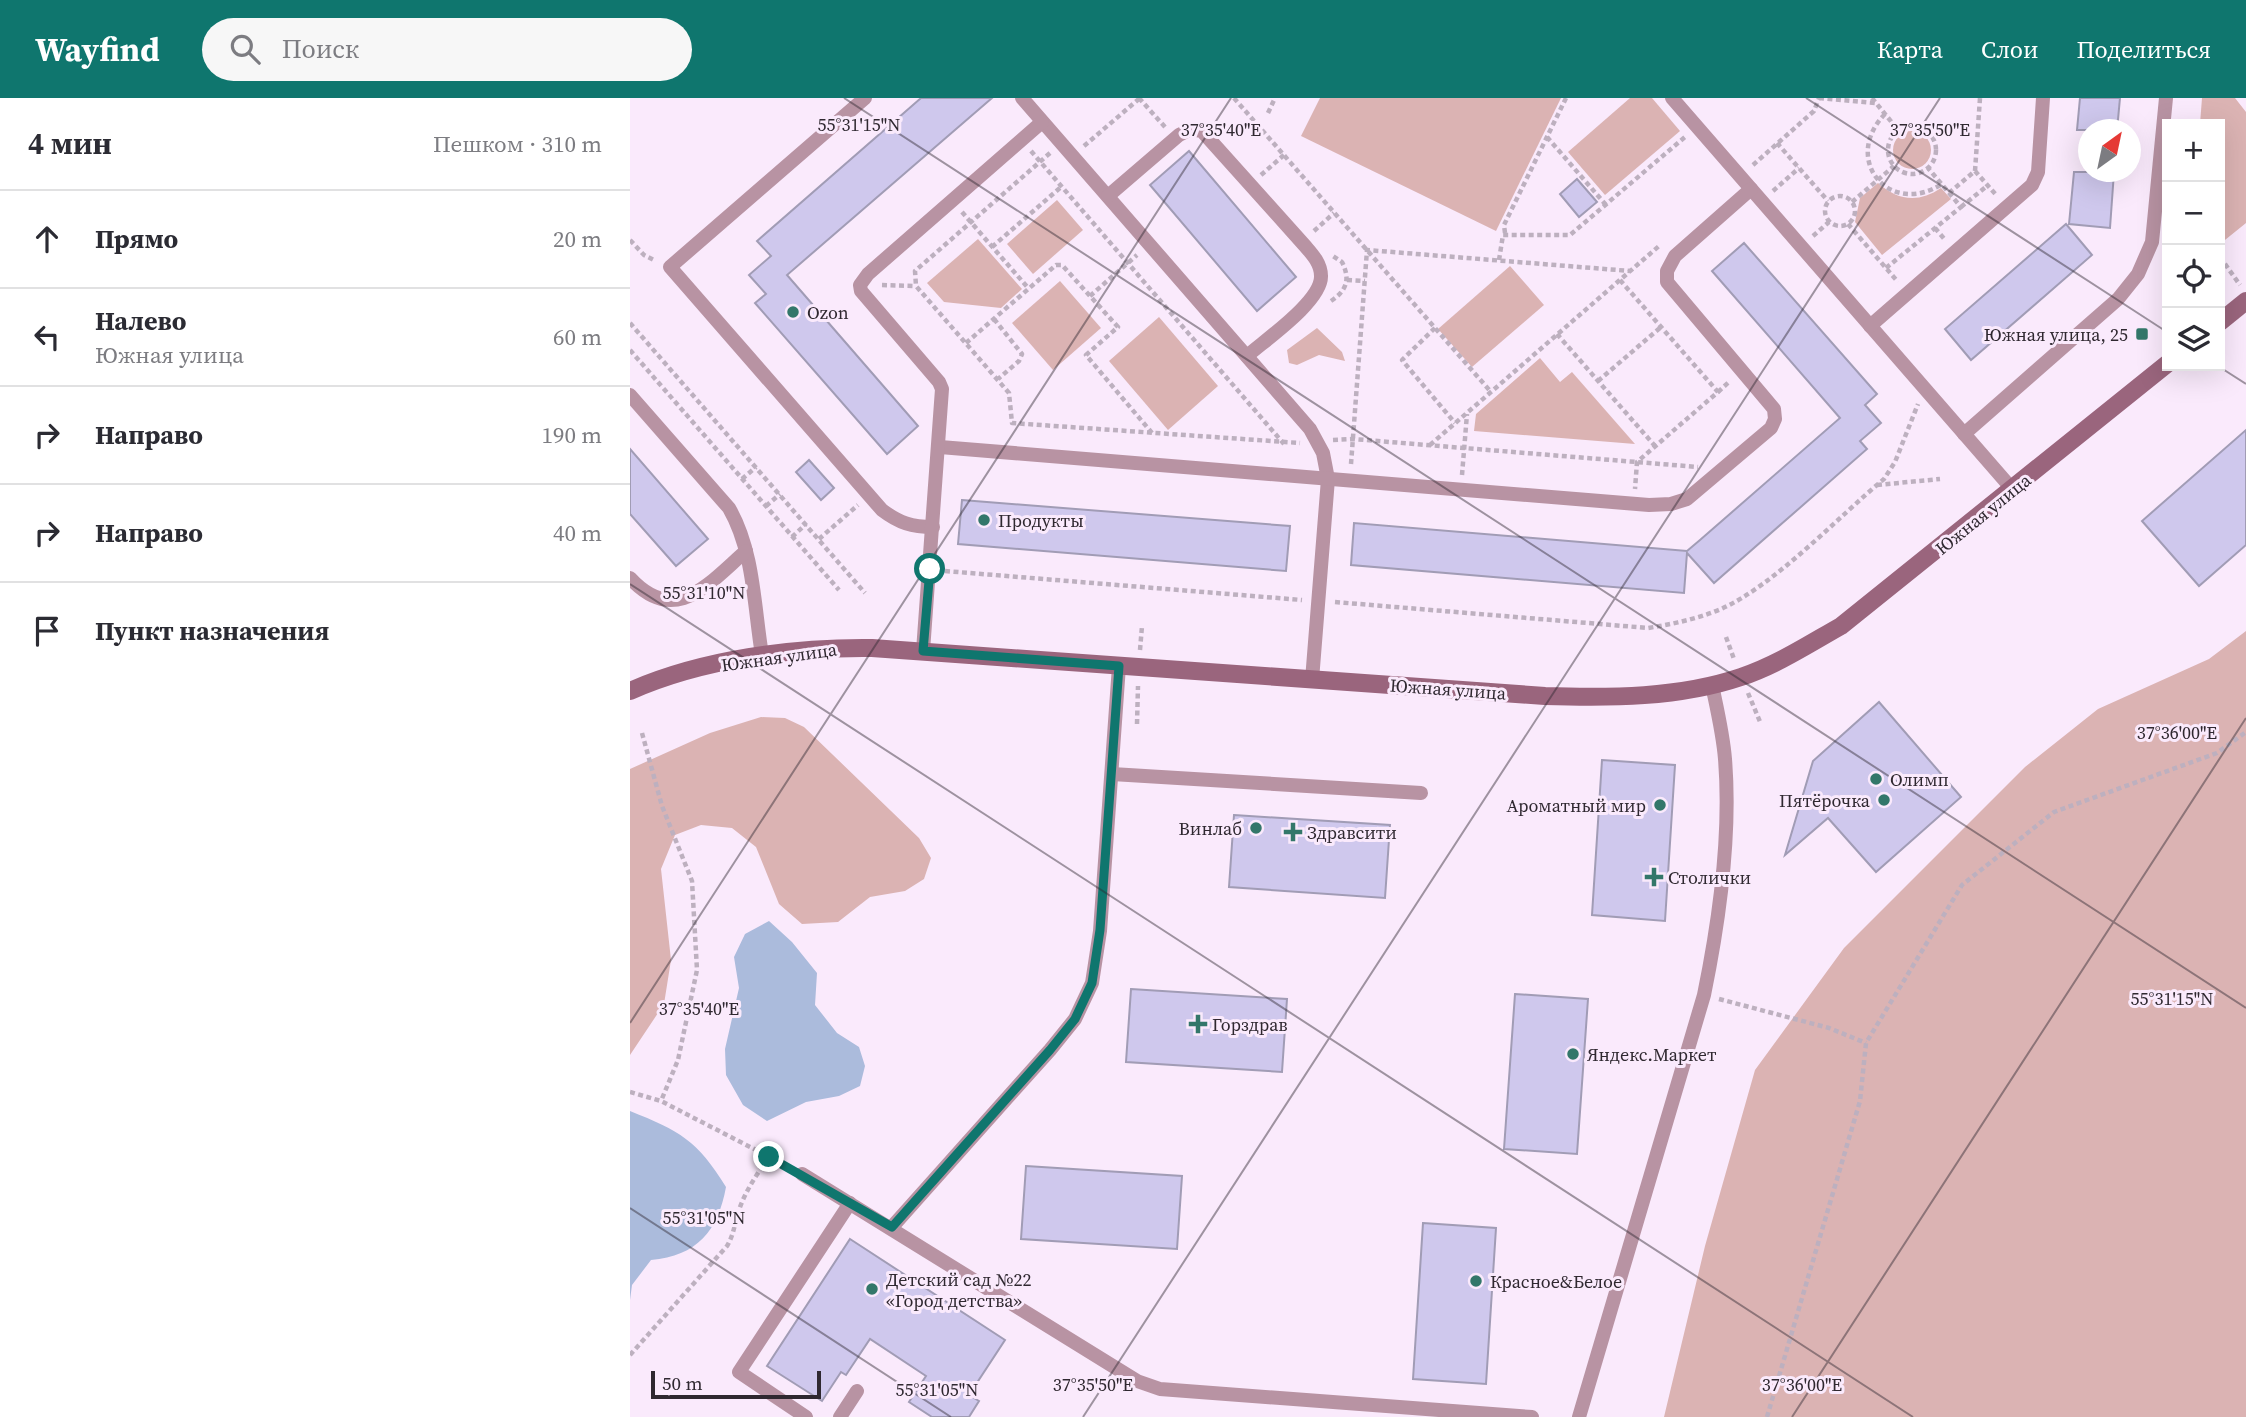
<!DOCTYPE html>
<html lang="ru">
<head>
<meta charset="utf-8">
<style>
	body { margin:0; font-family:"Source Serif 4",serif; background:#f7f7f7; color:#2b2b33 }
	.controls { position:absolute; right:21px; top:21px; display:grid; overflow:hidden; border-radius:0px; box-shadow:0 7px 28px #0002 }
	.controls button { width:63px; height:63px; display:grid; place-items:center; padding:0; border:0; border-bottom:2px solid #e1e1e2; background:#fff; color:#2b2b33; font:35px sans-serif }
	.compass { position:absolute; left:1448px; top:21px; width:63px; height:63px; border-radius:50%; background:#fff; box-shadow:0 7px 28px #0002; rotate:33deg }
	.scale { position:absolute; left:21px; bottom:18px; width:170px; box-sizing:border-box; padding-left:7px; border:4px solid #2f2830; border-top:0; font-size:19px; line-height:24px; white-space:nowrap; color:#2f2830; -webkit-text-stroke:5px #faeafc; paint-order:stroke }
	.stop { position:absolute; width:21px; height:21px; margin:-16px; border:5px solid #0f766e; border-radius:50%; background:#fff }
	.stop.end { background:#0f766e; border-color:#fff; box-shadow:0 2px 7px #0008 }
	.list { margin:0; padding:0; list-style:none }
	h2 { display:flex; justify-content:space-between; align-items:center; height:91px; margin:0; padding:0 28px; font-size:30px }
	h2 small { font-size:23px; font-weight:400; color:#7c7c81 }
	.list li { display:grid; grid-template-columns:46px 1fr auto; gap:21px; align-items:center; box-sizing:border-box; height:98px; padding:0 28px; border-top:2px solid #e1e1e2 }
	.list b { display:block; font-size:26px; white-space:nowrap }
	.list p { margin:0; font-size:23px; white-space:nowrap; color:#7c7c81 }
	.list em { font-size:23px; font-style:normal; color:#7c7c81 }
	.icon { flex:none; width:38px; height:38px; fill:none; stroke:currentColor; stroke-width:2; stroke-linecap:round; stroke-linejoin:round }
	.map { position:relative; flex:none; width:1616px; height:1319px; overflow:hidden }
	header { display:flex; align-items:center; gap:42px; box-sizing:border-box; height:98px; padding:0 35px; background:#0f766e; color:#fff }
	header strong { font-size:33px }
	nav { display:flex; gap:38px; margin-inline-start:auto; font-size:24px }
	.search { width:490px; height:63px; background:#f7f7f7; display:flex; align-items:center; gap:18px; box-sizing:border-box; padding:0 24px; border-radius:38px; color:#7c7c81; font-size:26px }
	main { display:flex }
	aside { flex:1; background:#fff }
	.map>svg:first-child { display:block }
</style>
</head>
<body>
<header>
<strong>Wayfind</strong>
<div class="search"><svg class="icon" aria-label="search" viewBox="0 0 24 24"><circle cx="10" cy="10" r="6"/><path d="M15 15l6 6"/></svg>Поиск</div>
<nav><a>Карта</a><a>Слои</a><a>Поделиться</a></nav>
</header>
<main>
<aside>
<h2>4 мин<small>Пешком · 310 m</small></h2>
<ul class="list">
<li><svg class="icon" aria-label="ahead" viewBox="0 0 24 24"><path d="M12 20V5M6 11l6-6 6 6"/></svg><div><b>Прямо</b></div><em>20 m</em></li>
<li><svg class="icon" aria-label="left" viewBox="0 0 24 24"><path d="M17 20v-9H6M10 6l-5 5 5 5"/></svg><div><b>Налево</b><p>Южная улица</p></div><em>60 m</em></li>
<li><svg class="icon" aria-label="right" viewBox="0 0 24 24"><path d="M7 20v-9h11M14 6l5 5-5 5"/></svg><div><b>Направо</b></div><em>190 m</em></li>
<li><svg class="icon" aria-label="right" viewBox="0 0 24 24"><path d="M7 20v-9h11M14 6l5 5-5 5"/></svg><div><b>Направо</b></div><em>40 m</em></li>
<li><svg class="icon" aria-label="arrive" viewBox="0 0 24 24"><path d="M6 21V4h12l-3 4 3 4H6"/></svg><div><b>Пункт назначения</b></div></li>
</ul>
</aside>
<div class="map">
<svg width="1616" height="1319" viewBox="0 0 1616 1319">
	<rect width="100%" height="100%" fill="#faeafc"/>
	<g fill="#dbb3b3">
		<polygon points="690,0 931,0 866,133 671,38"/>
		<polygon points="1000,0 1022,0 1050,33 975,97 938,54"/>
		<polygon points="1572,0 1605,0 1616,14 1616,125 1590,146 1590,26 1570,26"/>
		<circle cx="1282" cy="52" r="19"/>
		<path d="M1248,85C1268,103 1289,105 1311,90L1321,101L1252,157L1225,124L1230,100Z"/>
		<polygon points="427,102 453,132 403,176 377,146"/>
		<polygon points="348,141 392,191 371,210 314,204 297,185"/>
		<polygon points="880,168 914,207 842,269 808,231"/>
		<polygon points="430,183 471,230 423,272 382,225"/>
		<polygon points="529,219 588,288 538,332 479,263"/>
		<polygon points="687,230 712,254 715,263 689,257 667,267 659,265 657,252"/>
		<polygon points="910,260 930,284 942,274 1005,346 844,333 846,316"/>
		<polygon points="1616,533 1616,1319 1034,1319 1075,1148 1125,972 1214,850 1395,669 1468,611 1579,561"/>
		<polygon points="131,619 155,620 174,629 289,740 301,760 294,781 275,793 240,799 208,824 172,826 149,806 126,749 102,730 71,727 45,737 31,771 41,862 34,906 0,957 0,671 80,635"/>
	</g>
	<g fill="#abbbdc">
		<polygon points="139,823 162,844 187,875 185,907 207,935 229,949 235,968 230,988 209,998 176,1004 137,1023 113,1007 96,977 95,951 109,890 104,859 115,836"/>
		<path d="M0,1013C50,1033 67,1042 96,1089C88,1133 67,1158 21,1162L2,1187L0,1202Z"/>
	</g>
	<g fill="#cfc8ed" stroke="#a19cb5" stroke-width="2">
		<polygon points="291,0 362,0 157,177 288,328 257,356 125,205 136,196 119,177 141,158 127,143"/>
		<polygon points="1450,0 1490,0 1487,32 1447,32"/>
		<polygon points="559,53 666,179 627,213 520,87"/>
		<polygon points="1444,74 1484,74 1480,130 1439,126"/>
		<polygon points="947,81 967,104 949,119 930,96"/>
		<polygon points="1436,126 1462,157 1341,262 1315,231"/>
		<polygon points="1114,145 1247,296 1235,307 1251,325 1230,343 1237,351 1084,485 1057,455 1054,495 721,467 724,425 1057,453 1070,442 1210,320 1082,173"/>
		<polygon points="1616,332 1616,447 1569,488 1512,423"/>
		<polygon points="0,351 78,441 46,468 0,416"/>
		<polygon points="179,362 204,390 191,402 166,374"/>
		<polygon points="332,402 660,428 656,473 328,446"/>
		<polygon points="1249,604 1331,699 1246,774 1198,720 1155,757 1183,663"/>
		<polygon points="972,662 1045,667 1035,823 962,817"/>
		<polygon points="604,717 760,727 755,800 599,789"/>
		<polygon points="501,891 657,901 652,974 496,964"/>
		<polygon points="885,896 958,901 947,1056 874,1051"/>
		<polygon points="396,1068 552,1078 547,1151 391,1141"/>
		<polygon points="793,1125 866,1130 856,1286 783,1281"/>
		<polygon points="220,1141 375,1242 339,1297 349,1303 339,1319 302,1319 279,1304 296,1278 240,1241 216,1277 211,1274 192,1303 137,1268"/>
	</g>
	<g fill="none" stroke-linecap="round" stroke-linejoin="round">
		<g stroke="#bdb0bf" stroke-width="4.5" stroke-dasharray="5 3.5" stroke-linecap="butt">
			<polyline points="509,0 535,29"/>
			<polyline points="604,0 861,294"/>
			<polyline points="1189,0 1246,5"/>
			<polyline points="1242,0 1268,32"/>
			<polyline points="638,15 645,0"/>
			<path d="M1255,16C1211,61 1259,120 1312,86"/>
			<circle cx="1282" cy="52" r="24"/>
			<polyline points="917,39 976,107"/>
			<polyline points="1147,45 1198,103"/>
			<polyline points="454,48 510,0"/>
			<polyline points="401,53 654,346"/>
			<polyline points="420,55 285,173 286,188 379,295 382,325 670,345"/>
			<polyline points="1123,67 1184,13 1189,0"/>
			<polyline points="1345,73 1350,0"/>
			<polyline points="631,77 654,57"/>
			<polyline points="1143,93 1169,70"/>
			<polyline points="1319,95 1345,73 1367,98"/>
			<circle cx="1210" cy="113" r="15"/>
			<polyline points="1222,104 1264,68"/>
			<polyline points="1331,109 1357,88"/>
			<polyline points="332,114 399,191"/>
			<polyline points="1218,126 1268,184"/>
			<polyline points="1305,130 1316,143"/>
			<polyline points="684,133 704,115"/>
			<polyline points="875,135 874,127 936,0"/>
			<polyline points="1183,138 1199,124"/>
			<polyline points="0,142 14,157 26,163"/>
			<polyline points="362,149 431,89"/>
			<polyline points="1590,159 1610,187"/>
			<polyline points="869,162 873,137 940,137 1055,39"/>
			<polyline points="1256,170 1331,109 1298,70"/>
			<polyline points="717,182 735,183"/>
			<polyline points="990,182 1088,294 1007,364 1005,391"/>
			<polyline points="252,187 286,188"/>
			<polyline points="460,198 507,157"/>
			<path d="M701,203C716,193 721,182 712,164L703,158"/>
			<polyline points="364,221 392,256 389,263 368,281"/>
			<polyline points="0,225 235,495"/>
			<polyline points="805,230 772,262 825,325"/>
			<polyline points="927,236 1025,348"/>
			<polyline points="336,245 426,167 432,167 488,229 456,257 522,335"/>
			<polyline points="0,252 209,492"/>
			<polyline points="968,283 1031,229"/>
			<polyline points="1088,294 1100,283"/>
			<polyline points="703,342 723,341 1068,369"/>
			<polyline points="800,347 1029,148"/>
			<polyline points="721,366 737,152 1000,173"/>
			<polyline points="832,377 837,316"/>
			<polyline points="112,381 126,369"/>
			<polyline points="1247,387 1310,381"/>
			<polyline points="136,408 150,396"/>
			<polyline points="162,439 176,426"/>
			<polyline points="189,441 228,407"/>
			<polyline points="315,473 672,502"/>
			<path d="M705,504L1018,530C1043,526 1067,521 1091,511C1145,487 1207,420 1254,381L1265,364L1288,306"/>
			<polyline points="1096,539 1104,561"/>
			<polyline points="510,552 512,528"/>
			<polyline points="1118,595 1131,626"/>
			<polyline points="507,626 508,588"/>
			<polyline points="12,635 32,708 62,783 67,872 48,962 31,1003"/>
			<polyline points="1089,901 1199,930 1236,945"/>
			<polyline points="0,994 31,1003 157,1068"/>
			<path d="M0,1257L97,1148C104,1136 104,1128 108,1115C114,1095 127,1076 139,1059"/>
			<polyline points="1137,1319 1230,1003 1236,945 1332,787 1424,714 1587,655 1616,634"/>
		</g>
		<g stroke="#b893a3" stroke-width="14">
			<path d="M235,0L40,169L252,412C269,425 282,429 303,429"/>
			<polyline points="392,0 680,331 693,355 698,381 682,582"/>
			<polyline points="1042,0 1383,392"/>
			<path d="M478,98L549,37L561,31L572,33L676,149C683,157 691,166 691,178C692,203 635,242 617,258"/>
			<polyline points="1240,228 1402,87 1408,74 1413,0"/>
			<path d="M0,297L99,410C124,453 124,509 132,557"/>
			<polyline points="1334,336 1488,201 1508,176 1522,144 1536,0"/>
			<polyline points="310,349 1019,407 1041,406 1057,401 1141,330 1145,321 1144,311 1037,184 1037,173 1045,158 1121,91"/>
			<path d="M0,480C45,529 78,486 116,453"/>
			<polyline points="293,553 312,291 309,284 231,193 230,187 238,176 412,24"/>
			<polyline points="482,676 791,695"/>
			<polyline points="172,1076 507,1283 530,1291 902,1319"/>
			<polyline points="262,1129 420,952 445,921 462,885 470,833 489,568"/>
			<polyline points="176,1319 109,1274 220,1105"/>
			<polyline points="210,1319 227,1293"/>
			<path d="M949,1319L1074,897C1089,824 1101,735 1095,661C1093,636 1087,611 1082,587"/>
		</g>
		<g stroke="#9a657d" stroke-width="18">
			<polyline points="1590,224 1616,203"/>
			<path d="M0,593C72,561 164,549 242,550L915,598C980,600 1049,600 1111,579C1147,567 1179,546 1211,528L1537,266"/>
		</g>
	</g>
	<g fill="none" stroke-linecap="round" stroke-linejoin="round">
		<polyline stroke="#0f766e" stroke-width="9" points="139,1059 262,1129 420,952 445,921 462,885 470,832 489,568 293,553 300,471"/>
	</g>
	<path fill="none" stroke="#2f2830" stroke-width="2" stroke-opacity="0.45" d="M214,0L1616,910M1176,0L1537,234M1588,268L1616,286M0,486L1283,1319M0,925L601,0M0,1110L321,1319M453,1319L1310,0M1162,1319L1616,620"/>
	<g fill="#33776a" stroke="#faeafc" stroke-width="2.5">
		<circle cx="163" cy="214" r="7"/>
		<rect x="1505" y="229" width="14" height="14" rx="3.5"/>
		<circle cx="354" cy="422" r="7"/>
		<circle cx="1246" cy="681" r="7"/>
		<circle cx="1254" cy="702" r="7"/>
		<circle cx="1030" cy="707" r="7"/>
		<circle cx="626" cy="730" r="7"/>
		<path d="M659.5 723.5h7v7h7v7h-7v7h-7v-7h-7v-7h7z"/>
		<path d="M1020.5 768.5h7v7h7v7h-7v7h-7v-7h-7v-7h7z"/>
		<path d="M564.5 915.5h7v7h7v7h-7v7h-7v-7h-7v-7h7z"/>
		<circle cx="943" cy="956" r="7"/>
		<circle cx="846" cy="1183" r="7"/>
		<circle cx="242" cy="1191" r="7"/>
	</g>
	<g text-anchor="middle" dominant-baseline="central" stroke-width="6" stroke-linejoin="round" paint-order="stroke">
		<g font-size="18" fill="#2f2830" stroke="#faeafc" text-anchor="start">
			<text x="177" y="214">Ozon</text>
			<text x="1498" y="236" text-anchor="end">Южная улица, 25</text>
			<text x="368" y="422">Продукты</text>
			<text x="1260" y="681">Олимп</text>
			<text x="1240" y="702" text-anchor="end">Пятёрочка</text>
			<text x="1016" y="707" text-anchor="end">Ароматный мир</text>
			<text x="612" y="730" text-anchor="end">Винлаб</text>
			<text x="677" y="734">Здравсити</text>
			<text x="1038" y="779">Столички</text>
			<text x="582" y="926">Горздрав</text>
			<text x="957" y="956">Яндекс.Маркет</text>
			<text x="256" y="1181">Детский сад №22<tspan x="256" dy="21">«Город детства»</tspan></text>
			<text x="860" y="1183">Красное&amp;Белое</text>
		</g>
		<g font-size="18" fill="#2f2830" stroke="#faeafc">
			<text transform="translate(1353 416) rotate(-39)">Южная улица</text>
			<text transform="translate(149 559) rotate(-8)">Южная улица</text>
			<text transform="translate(818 591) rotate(4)">Южная улица</text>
		</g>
	</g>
	<g font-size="18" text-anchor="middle" fill="#2f2830" stroke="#faeafc" stroke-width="6" stroke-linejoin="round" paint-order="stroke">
		<text x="229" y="33">55°31'15"N</text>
		<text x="591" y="38">37°35'40"E</text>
		<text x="1300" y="38">37°35'50"E</text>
		<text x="74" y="501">55°31'10"N</text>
		<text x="1547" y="641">37°36'00"E</text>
		<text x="1542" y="907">55°31'15"N</text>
		<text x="69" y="917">37°35'40"E</text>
		<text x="74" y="1126">55°31'05"N</text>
		<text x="463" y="1293">37°35'50"E</text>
		<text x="1172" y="1293">37°36'00"E</text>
		<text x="307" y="1298">55°31'05"N</text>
	</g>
</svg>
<div class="controls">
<button>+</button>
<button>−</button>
<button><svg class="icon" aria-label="locate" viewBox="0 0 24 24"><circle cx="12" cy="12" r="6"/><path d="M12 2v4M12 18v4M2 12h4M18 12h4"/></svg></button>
<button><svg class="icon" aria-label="layers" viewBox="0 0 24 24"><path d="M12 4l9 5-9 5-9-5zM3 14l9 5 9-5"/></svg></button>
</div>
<svg class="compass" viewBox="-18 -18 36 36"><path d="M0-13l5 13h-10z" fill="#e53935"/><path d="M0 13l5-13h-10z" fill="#7c7c81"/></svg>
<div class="scale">50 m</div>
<div class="stop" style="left:300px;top:471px"></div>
<div class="stop end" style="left:139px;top:1059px"></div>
</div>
</main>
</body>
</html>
